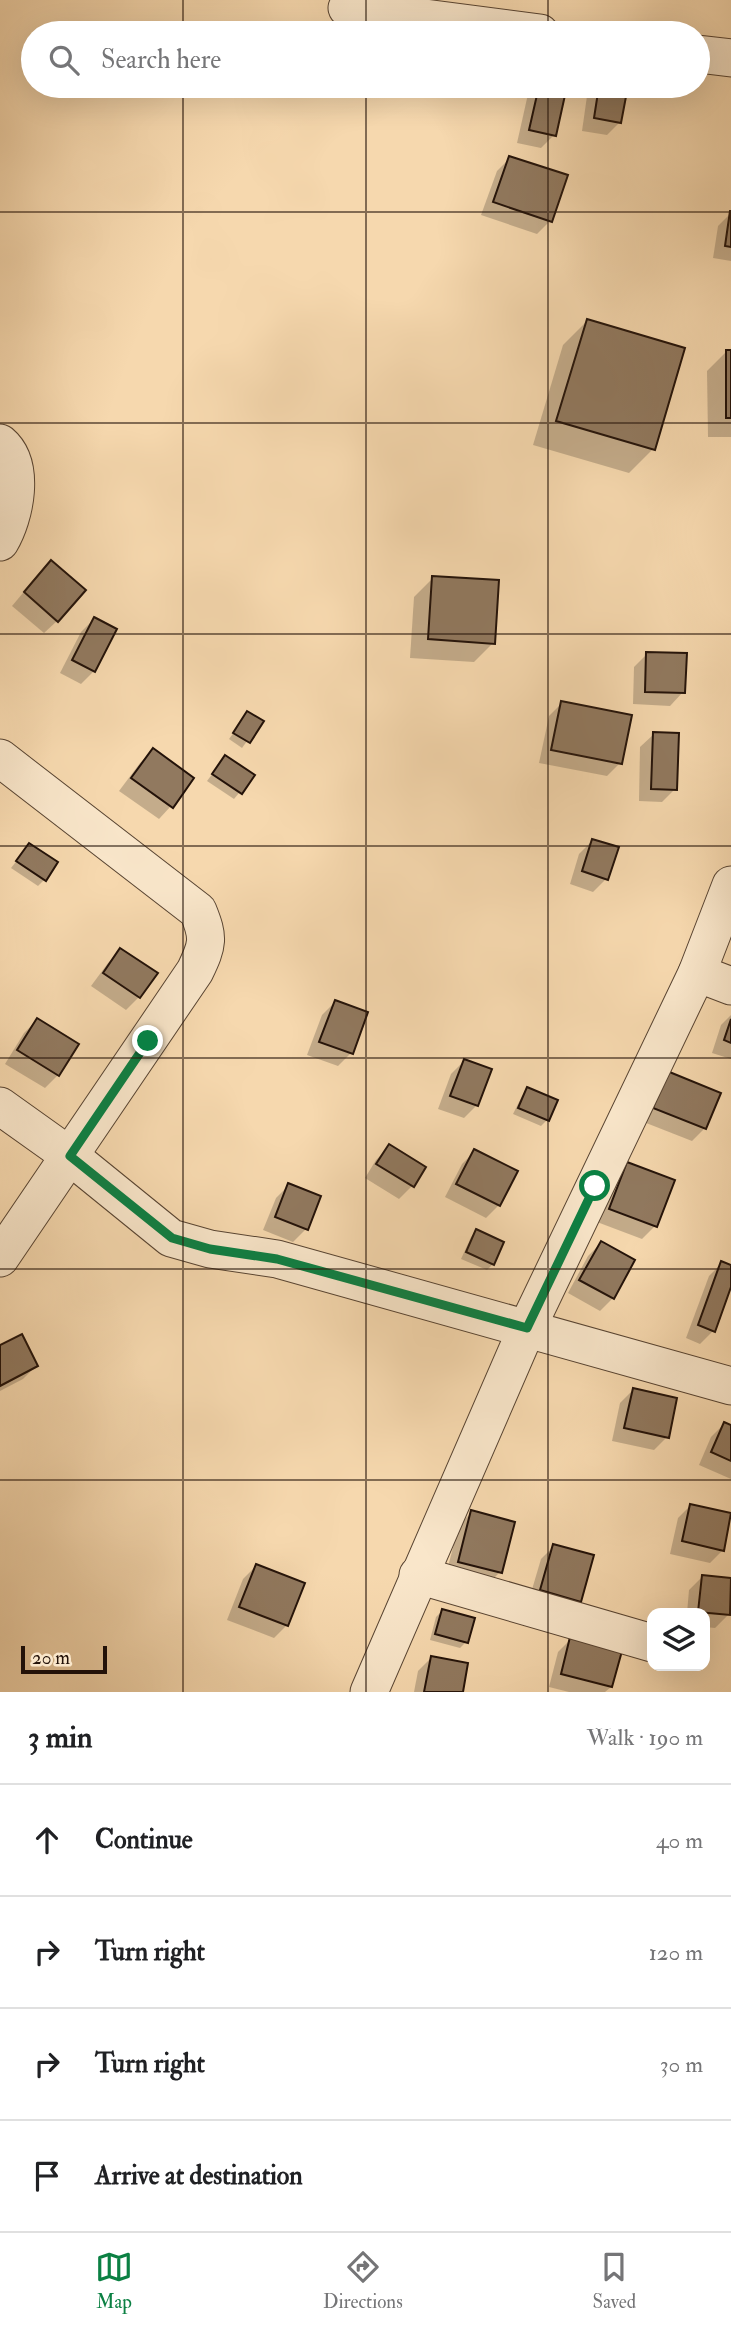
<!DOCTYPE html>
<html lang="en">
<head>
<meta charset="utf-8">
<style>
	body { margin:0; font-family:"IM FELL Double Pica",serif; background:#f6f6f6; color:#202124 }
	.controls { position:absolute; right:21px; bottom:21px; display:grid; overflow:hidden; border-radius:14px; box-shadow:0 7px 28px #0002 }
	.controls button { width:63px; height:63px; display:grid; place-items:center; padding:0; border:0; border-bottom:2px solid #e0e0e0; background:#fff; color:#202124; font:35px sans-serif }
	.scale { position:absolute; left:21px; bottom:18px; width:86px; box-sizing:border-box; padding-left:7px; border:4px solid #231209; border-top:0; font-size:19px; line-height:24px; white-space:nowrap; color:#231209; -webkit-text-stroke:5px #f9e6ca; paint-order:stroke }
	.stop { position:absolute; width:21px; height:21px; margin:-16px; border:5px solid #0b8043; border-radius:50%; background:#fff }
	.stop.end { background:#0b8043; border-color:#fff; box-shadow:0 2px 7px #0008 }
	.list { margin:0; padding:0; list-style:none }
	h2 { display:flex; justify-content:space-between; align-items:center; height:91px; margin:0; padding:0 28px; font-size:30px }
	h2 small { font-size:23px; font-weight:400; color:#757577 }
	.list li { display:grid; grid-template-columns:46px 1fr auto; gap:21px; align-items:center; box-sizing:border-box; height:112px; padding:0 28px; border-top:2px solid #e0e0e0 }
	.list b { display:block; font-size:26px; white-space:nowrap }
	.list em { font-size:23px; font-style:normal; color:#757577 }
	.icon { flex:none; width:38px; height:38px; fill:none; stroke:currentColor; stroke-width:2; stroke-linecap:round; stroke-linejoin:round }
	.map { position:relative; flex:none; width:731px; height:1692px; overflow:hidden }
	.search { position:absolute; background:#fff; box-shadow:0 7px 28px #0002; left:21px; right:21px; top:21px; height:77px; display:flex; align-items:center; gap:18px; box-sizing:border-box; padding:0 24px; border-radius:38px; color:#757577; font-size:26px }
	.sheet { height:539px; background:#fff }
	nav { display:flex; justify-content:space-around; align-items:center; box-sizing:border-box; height:98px; border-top:2px solid #e0e0e0; background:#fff; font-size:19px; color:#757577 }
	nav a { display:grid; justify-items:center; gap:4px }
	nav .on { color:#0b8043 }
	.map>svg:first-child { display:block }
</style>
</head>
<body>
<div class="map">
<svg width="731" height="1692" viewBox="0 0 731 1692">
	<rect width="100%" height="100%" fill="#f6d8ae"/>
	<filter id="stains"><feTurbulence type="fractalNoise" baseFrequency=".00286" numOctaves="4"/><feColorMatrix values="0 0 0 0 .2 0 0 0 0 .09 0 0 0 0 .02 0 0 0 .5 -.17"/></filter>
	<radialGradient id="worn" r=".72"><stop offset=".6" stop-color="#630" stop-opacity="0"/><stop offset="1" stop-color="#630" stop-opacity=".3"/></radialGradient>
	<g fill="#0003">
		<polygon points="536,86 565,86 554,135 541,148 517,143 528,94"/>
		<polygon points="597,86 626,87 620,122 607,135 582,131 587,96"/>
		<polygon points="510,158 550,221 537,234 481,215 497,171"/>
		<polygon points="731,213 731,261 713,258 718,226"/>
		<polygon points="587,321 653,449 629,473 533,445 563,345"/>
		<polygon points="726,352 731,352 731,437 708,437 707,371"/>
		<polygon points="38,575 57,621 44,633 12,606"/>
		<polygon points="433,578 493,643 474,662 410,658 414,597"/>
		<polygon points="94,619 94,671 81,684 60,673 81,632"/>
		<polygon points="647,654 683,692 670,706 633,704 634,667"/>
		<polygon points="562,703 620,763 607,776 539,763 549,716"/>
		<polygon points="248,713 261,722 242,748 229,739"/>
		<polygon points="654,734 675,789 662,802 639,801 640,747"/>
		<polygon points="153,750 171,806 159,819 119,791 140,763"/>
		<polygon points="225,757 253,776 234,799 207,781"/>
		<polygon points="592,841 606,879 593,892 570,884 579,854"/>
		<polygon points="29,845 44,880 38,886 11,868"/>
		<polygon points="121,950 155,973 139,997 126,1010 91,986 108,963"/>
		<polygon points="335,1002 351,1053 338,1066 307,1055 322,1015"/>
		<polygon points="731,1015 731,1059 712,1053 721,1025"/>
		<polygon points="37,1020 58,1075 45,1088 5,1064 24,1033"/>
		<polygon points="464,1061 477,1105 464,1118 438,1109 451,1074"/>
		<polygon points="655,1086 705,1128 692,1141 641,1121"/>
		<polygon points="528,1089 547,1120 541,1126 513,1114 522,1096"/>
		<polygon points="389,1147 412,1186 399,1199 365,1178 376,1160"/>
		<polygon points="475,1151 499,1205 486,1218 445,1197 462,1164"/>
		<polygon points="627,1164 655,1226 642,1239 597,1222 614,1177"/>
		<polygon points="289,1185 319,1197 306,1229 293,1242 263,1230 276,1198"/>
		<polygon points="477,1231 493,1264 487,1270 461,1259 471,1237"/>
		<polygon points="601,1243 613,1298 600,1311 568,1293 588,1256"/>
		<polygon points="722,1263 731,1267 731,1282 713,1331 700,1344 686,1338 709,1276"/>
		<polygon points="0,1347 36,1366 23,1379 0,1391"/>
		<polygon points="633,1390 667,1437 654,1450 612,1441 620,1403"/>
		<polygon points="724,1424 731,1427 731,1479 699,1465 711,1437"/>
		<polygon points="691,1505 723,1550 710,1563 670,1554 678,1518"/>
		<polygon points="472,1512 500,1572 487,1585 446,1574 459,1525"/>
		<polygon points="554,1546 579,1601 566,1614 528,1603 541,1559"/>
		<polygon points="256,1566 287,1625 274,1638 227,1620 243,1579"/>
		<polygon points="702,1577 731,1579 728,1615 715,1628 705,1627 705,1613 687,1613 689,1590"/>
		<polygon points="442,1611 466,1642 460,1648 430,1640 436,1617"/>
		<polygon points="571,1639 611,1687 605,1692 569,1692 549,1687 558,1652"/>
		<polygon points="431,1658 461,1692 414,1692 418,1671"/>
	</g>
	<g fill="#91795f" stroke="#231209" stroke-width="2">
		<polygon points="539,86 567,86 556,136 529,130"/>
		<polygon points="599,86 628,86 621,123 594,118"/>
		<polygon points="509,156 568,175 552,222 493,202"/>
		<polygon points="730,211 731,211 731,247 725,246"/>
		<polygon points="587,319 685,348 655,450 556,421"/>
		<rect x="726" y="350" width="5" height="68"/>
		<polygon points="51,560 86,590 58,622 24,592"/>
		<polygon points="432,576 499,580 495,644 428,639"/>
		<polygon points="94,617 117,629 95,672 72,660"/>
		<polygon points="646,652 687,653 685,693 645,692"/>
		<polygon points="561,701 632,715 622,764 551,750"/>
		<polygon points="247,711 264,721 250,743 233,733"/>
		<polygon points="653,732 679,733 677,790 651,789"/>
		<polygon points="153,748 194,778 173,808 131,778"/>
		<polygon points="225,755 255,775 242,794 212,774"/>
		<polygon points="592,839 619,847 608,880 582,871"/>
		<polygon points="29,843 58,862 46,881 16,861"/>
		<polygon points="120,948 158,973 140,998 103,973"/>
		<polygon points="335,1000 368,1012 353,1054 319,1042"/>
		<polygon points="37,1018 79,1044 59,1076 17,1050"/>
		<polygon points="731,1019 731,1043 724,1040"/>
		<polygon points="464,1059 492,1069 478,1106 450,1096"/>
		<polygon points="667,1071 721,1093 706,1129 653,1108"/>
		<polygon points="527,1087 558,1100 549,1121 518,1108"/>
		<polygon points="389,1144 426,1167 414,1187 376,1164"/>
		<polygon points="474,1149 518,1171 500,1206 456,1184"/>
		<polygon points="627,1162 675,1180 657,1227 609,1209"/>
		<polygon points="288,1183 321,1196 308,1230 275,1217"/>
		<polygon points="476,1229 504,1242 494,1265 466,1252"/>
		<polygon points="601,1241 635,1260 614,1299 579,1280"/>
		<polygon points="721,1261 731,1265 731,1287 715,1332 698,1325"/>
		<polygon points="22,1334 38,1366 0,1386 0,1345"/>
		<polygon points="633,1388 677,1398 669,1438 624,1428"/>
		<polygon points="724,1422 731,1425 731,1461 711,1452"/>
		<polygon points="690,1504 731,1513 724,1551 682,1541"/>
		<polygon points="471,1510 515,1522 502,1573 458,1562"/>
		<polygon points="553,1544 594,1555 581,1602 540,1590"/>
		<polygon points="256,1564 305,1583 288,1626 239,1607"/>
		<polygon points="702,1575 731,1578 730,1615 698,1612"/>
		<polygon points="442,1609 475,1618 468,1643 435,1634"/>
		<polygon points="570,1637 622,1651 612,1687 561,1674"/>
		<polygon points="431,1656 468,1663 463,1692 424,1692"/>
	</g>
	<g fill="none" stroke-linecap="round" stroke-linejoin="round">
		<g stroke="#584432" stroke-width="39">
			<g id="minor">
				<polyline points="347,8 540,33"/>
				<polyline points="698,54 731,58"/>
				<path d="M0,443C26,465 15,517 0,542"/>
				<path d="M0,758L198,911C209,938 208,944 195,971L0,1258"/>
				<polyline points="697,973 731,986"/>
				<polyline points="0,1106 70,1156 171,1238 210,1249 277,1259 731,1386"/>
				<polyline points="418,1575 652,1643"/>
				<polyline points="369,1692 527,1328 697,973 731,885"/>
			</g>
		</g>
		<use href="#minor" stroke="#f9e6ca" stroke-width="37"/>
	</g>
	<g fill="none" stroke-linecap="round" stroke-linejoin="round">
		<polyline stroke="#0b8043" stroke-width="9" points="148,1041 70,1156 172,1238 210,1249 277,1259 527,1328 595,1186"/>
	</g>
	<path fill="none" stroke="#231209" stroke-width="2" stroke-opacity="0.55" d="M183,0V33M366,0V33M548,0V33M183,86V1692M366,86V1692M548,86V1692M0,212H731M0,423H731M0,634H731M0,846H731M0,1058H731M0,1269H731M0,1480H731"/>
	<rect width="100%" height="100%" filter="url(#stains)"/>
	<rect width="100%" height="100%" fill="url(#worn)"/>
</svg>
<div class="controls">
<button><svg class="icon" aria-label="layers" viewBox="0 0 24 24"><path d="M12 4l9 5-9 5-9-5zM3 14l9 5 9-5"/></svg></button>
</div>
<div class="scale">20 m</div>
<div class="stop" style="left:595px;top:1186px"></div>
<div class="stop end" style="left:148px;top:1041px"></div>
<div class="search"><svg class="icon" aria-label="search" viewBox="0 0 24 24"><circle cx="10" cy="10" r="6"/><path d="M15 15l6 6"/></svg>Search here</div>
</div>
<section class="sheet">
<h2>3 min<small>Walk · 190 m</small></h2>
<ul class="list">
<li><svg class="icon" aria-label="ahead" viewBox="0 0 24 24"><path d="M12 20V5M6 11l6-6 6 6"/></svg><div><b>Continue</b></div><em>40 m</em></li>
<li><svg class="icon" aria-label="right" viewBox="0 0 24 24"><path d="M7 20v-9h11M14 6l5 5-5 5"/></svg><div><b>Turn right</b></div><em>120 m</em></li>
<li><svg class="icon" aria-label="right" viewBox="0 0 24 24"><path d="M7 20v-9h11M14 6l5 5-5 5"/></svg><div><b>Turn right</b></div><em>30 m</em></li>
<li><svg class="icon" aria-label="arrive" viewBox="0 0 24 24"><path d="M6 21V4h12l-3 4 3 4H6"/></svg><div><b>Arrive at destination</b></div></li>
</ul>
</section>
<nav>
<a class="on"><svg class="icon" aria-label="map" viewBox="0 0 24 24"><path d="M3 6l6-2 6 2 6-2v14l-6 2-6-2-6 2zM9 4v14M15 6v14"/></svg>Map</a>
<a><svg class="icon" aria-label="directions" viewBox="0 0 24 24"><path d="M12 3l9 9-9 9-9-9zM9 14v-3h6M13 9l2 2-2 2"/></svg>Directions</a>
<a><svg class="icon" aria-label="saved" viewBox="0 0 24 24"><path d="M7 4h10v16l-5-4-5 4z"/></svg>Saved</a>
</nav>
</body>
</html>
